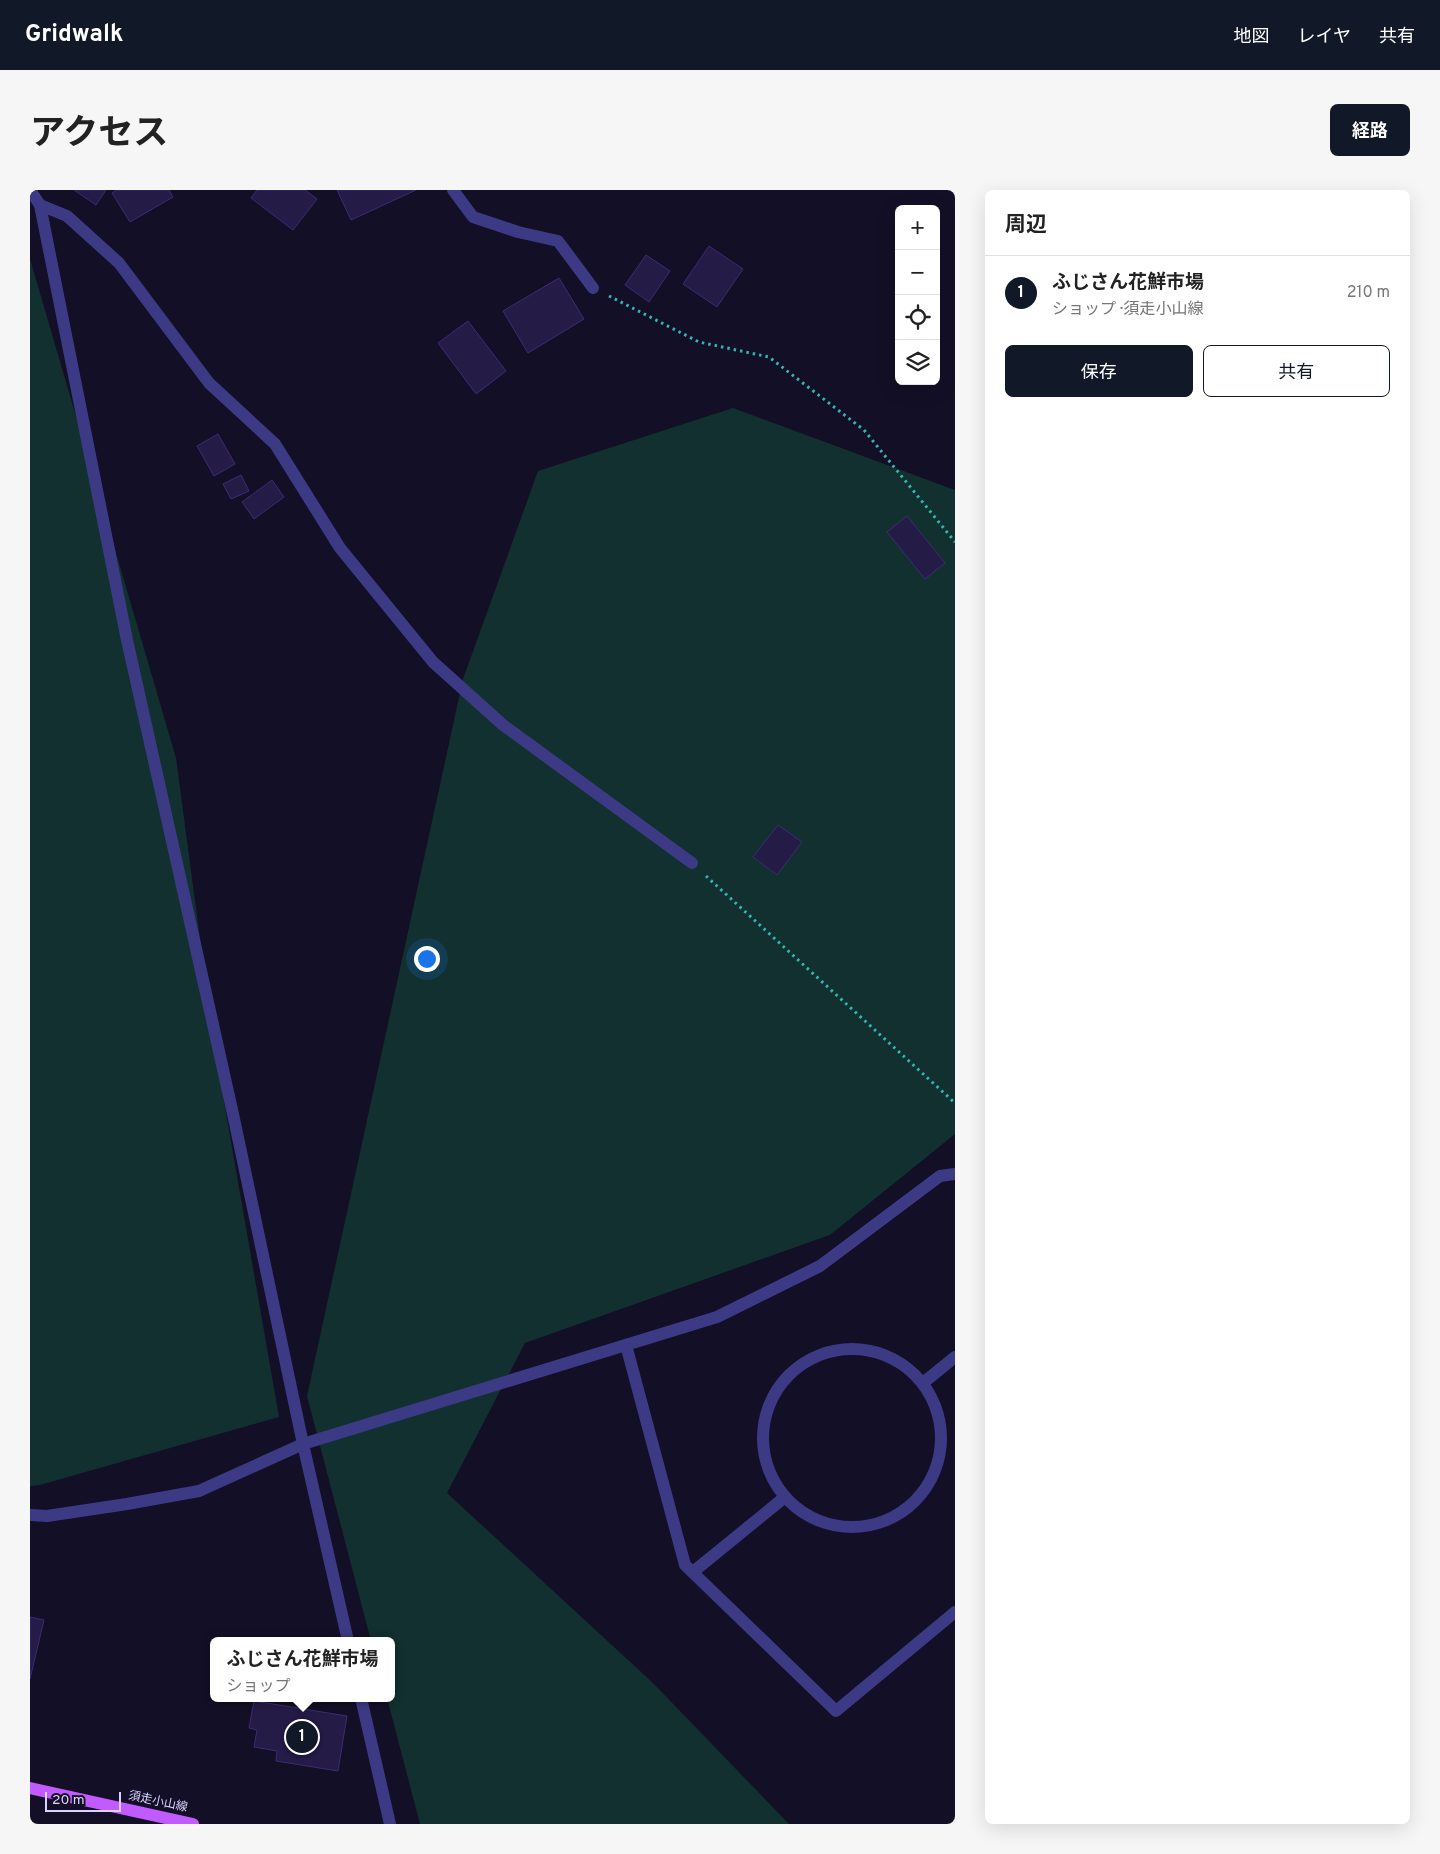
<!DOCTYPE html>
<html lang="ja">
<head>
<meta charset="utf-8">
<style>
	body { margin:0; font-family:Overpass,"Noto Sans JP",sans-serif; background:#f6f6f6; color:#222 }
	.controls { position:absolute; right:15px; top:15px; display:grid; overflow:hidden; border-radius:8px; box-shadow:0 5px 20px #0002 }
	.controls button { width:45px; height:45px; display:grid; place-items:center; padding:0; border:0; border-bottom:1px solid #e0e0e0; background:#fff; color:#222; font:25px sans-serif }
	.scale { position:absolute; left:15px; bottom:12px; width:76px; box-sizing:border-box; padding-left:5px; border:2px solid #d9d4ff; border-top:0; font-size:14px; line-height:18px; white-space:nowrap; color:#d9d4ff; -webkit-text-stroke:4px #130f26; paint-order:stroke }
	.you { position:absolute; left:396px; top:768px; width:18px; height:18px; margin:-12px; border:4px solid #fff; border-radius:50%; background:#1a73e8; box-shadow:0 0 0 8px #1a73e833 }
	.badge { display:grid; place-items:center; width:32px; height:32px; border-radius:50%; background:#111827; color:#fff; font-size:16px; font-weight:700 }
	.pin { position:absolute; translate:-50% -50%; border:2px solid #fff; box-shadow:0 1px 5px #0006 }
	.popup { position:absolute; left:180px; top:1447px; width:185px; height:65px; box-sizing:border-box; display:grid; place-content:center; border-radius:8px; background:#fff; filter:drop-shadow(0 1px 4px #0005); font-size:16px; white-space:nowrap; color:#767676 }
	.popup b { font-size:19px; color:#222 }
	.popup::after { content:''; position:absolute; left:50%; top:100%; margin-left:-10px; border:10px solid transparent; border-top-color:#fff }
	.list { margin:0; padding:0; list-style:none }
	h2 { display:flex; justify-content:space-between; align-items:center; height:65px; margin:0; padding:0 20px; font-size:21px }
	h2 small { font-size:16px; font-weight:400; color:#767676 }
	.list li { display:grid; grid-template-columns:32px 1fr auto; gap:15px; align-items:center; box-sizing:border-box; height:75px; padding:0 20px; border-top:1px solid #e0e0e0 }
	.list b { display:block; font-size:19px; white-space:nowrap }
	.list p { margin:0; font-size:16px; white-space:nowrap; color:#767676 }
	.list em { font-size:16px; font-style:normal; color:#767676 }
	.actions { display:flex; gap:10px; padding:15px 20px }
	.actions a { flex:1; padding:11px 0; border:1px solid #111827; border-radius:8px; text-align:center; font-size:18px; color:#111827 }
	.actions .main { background:#111827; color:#fff }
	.icon { flex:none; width:28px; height:28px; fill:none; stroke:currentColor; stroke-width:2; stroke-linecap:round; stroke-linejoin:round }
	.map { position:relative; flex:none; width:925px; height:1634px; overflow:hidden; border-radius:8px }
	header { display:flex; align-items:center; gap:30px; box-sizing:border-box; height:70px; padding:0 25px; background:#111827; color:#fff }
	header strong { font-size:24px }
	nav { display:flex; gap:28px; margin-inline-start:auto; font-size:18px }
	.intro { display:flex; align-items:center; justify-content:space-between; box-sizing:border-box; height:120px; padding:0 30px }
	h1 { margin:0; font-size:35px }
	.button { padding:12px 22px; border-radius:8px; background:#111827; color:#fff; font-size:18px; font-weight:700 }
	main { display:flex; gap:30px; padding:0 30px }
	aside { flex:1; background:#fff; border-radius:8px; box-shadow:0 5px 20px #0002 }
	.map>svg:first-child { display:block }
</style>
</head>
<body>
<header>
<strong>Gridwalk</strong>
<nav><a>地図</a><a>レイヤ</a><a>共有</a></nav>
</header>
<div class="intro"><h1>アクセス</h1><a class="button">経路</a></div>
<main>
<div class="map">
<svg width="925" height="1634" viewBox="0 0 925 1634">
	<rect width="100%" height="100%" fill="#130f26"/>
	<g fill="#12302f">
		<polygon points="0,69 146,568 184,854 249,1227 10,1295 0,1296"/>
		<polygon points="703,218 925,300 925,944 800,1045 495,1153 417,1303 623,1493 759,1634 390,1634 357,1508 361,1508 361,1451 341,1451 277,1206 433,489 508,281"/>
	</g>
	<g fill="#241b47" stroke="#3b2d73">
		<polygon points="44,0 76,0 66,15"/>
		<polygon points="86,0 139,0 143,7 100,32 82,3"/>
		<polygon points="227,0 275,0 287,9 263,40 221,8"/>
		<polygon points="307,0 386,0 321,30"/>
		<polygon points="679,56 713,79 687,117 653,94"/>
		<polygon points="616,65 640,81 619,112 595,95"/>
		<polygon points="529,88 554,129 498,163 473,121"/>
		<polygon points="438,131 476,181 446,204 408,153"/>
		<polygon points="188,244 205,274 184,286 167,256"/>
		<polygon points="211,285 219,301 201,309 193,294"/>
		<polygon points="242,290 254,307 224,329 212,312"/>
		<polygon points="877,326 915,373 895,389 857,342"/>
		<polygon points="748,635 772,652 747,685 723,667"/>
		<polygon points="0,1427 14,1430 0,1489"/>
		<polygon points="224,1511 317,1526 308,1581 246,1571 247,1561 224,1557 227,1540 219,1538"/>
	</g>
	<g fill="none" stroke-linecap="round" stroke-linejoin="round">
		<g stroke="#2fb8b0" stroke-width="3" stroke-dasharray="2.5 4" stroke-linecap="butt">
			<polyline points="579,106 669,152 739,167 834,240 925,352"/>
			<polyline points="676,686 925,913"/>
		</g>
		<g stroke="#3d3a85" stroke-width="12">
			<polyline points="0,0 10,15 97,450 203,924 273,1254 318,1451"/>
			<polyline points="423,0 443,27 488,42 528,51 563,98"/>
			<polyline points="10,15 37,26 89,73 179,193 245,254 310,358 403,472 473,535 662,673"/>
			<polyline points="596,1155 655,1375 806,1521 925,1422"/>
			<circle cx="822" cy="1248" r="89"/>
			<polyline points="893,1193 925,1167"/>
			<polyline points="0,1325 17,1326 97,1314 169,1301 273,1254 687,1127 790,1076 910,986 925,984"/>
			<polyline points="663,1382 755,1307"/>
			<polyline points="331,1508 360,1634"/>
		</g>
		<polyline stroke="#c25bff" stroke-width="12" points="0,1598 163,1634"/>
	</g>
	<g text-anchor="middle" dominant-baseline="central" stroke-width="4" stroke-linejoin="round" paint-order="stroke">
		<g font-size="12" fill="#d9d4ff" stroke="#130f26">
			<text transform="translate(128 1612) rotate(12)">須走小山線</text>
		</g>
	</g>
</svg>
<div class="controls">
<button>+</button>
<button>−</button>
<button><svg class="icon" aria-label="locate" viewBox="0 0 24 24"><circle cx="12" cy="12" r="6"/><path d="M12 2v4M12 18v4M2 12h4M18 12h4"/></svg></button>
<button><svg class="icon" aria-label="layers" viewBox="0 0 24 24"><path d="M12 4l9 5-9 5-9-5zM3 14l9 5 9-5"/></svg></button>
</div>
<div class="scale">20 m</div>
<div class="you"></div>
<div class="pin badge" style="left:272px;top:1547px">1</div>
<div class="popup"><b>ふじさん花鮮市場</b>ショップ</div>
</div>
<aside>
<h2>周辺<small></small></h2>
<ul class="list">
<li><span class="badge">1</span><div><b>ふじさん花鮮市場</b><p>ショップ · 須走小山線</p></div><em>210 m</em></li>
</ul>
<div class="actions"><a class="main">保存</a><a>共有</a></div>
</aside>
</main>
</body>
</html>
